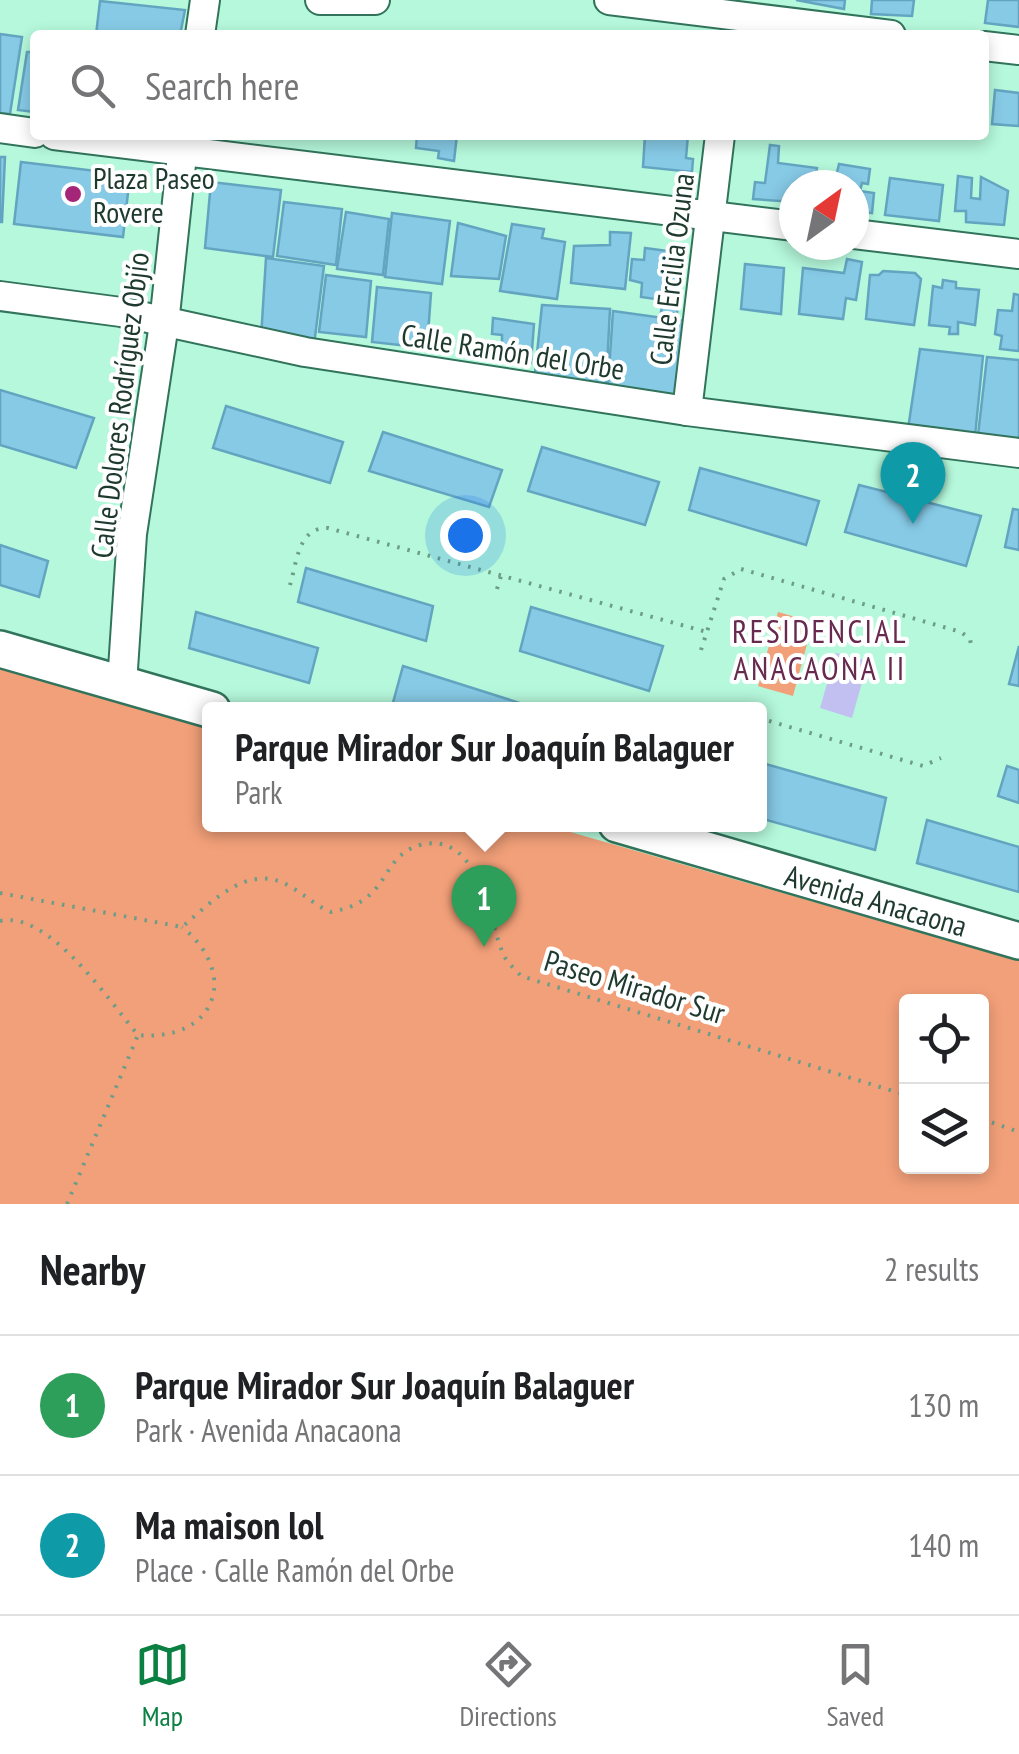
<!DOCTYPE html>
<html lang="en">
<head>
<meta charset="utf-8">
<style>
	body { margin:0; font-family:"PT Sans Narrow",sans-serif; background:#f6f6f6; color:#202124 }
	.controls { position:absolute; right:30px; bottom:30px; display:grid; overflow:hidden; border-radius:10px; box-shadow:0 5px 15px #0003 }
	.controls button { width:90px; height:90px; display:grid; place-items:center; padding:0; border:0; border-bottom:2px solid #e0e0e0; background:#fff; color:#202124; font:50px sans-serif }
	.compass { position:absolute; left:779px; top:170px; width:90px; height:90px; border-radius:50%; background:#fff; box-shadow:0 5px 15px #0003; rotate:33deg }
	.you { position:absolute; left:465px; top:535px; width:35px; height:35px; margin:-25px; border:8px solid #fff; border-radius:50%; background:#1a73e8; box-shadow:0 0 0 15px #1a73e833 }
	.badge { display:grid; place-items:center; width:65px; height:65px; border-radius:50%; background:#0b8043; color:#fff; font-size:32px; font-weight:700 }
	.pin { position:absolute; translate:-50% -82px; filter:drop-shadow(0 2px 5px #0008) }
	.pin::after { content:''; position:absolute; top:52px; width:35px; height:30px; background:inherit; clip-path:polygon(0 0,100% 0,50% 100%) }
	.popup { position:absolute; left:202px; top:702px; width:565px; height:130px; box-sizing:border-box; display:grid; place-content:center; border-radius:10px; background:#fff; filter:drop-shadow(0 2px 8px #0005); font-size:32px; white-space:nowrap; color:#757577 }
	.popup b { font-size:38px; color:#202124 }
	.popup::after { content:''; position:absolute; left:50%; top:100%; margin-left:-20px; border:20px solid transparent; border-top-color:#fff }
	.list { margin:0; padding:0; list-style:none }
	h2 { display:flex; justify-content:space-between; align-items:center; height:130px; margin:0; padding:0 40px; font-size:42px }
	h2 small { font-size:32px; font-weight:400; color:#757577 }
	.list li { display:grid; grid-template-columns:65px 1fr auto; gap:30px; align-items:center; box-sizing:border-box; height:140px; padding:0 40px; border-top:2px solid #e0e0e0 }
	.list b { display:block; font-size:38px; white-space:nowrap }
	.list p { margin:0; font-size:32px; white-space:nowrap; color:#757577 }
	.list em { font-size:32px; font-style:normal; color:#757577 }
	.icon { flex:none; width:55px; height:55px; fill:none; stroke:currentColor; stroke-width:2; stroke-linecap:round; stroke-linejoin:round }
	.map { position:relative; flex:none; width:1019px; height:1204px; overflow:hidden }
	.search { position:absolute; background:#fff; box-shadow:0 5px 15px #0003; left:30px; right:30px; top:30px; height:110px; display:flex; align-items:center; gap:25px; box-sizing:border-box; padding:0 35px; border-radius:10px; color:#757577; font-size:38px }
	.sheet { height:410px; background:#fff }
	nav { display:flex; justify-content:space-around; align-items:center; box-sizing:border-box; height:140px; border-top:2px solid #e0e0e0; background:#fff; font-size:28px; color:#757577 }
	nav a { display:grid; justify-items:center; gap:5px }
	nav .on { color:#0b8043 }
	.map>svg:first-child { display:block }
</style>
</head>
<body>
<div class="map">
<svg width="1019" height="1204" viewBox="0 0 1019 1204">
	<rect width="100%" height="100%" fill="#b5f8db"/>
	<g fill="#f2a079" fill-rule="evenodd">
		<polygon points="778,612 813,622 793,696 758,686"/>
		<path d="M0,666L209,727V824L546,825L1019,961V1204H0ZM906,1002H982V1166H906Z"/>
	</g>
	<polygon fill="#c1c0f1" points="836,653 868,661 852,718 820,708"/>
	<g fill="#87cae6" stroke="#63a5c0" stroke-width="2.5">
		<polygon points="796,0 845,0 844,9"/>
		<polygon points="872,0 914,0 912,16 871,14"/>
		<polygon points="988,0 1019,0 1019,27 985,23"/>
		<polygon points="100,1 185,10 180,35 96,35"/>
		<polygon points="0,34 22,37 10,114 0,113"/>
		<polygon points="27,52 35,52 35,112 18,110"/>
		<polygon points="995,90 1019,93 1019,126 992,124"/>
		<polygon points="417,135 457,135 454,161 438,158 439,151 416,148"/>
		<polygon points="645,135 688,135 686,158 693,159 692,172 643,167"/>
		<polygon points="770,145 779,146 778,163 817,168 815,185 794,185 794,202 753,199 755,182 765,183"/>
		<polygon points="0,157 5,157 2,222 0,222"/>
		<polygon points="21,162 130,175 123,237 14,224"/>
		<polygon points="839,164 870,169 868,184 862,183 860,191 874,193 872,213 854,211 854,185 834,185"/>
		<polygon points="958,176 972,178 971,198 980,199 981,177 1008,191 1004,225 966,222 966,211 955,211"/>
		<polygon points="890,178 943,185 939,221 885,215"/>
		<polygon points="211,182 281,190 273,257 205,248"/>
		<polygon points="284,202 342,209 336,265 277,256"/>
		<polygon points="346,212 389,219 383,275 337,269"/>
		<polygon points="392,213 450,221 442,284 385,277"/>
		<polygon points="458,223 506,236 499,279 451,276"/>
		<polygon points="512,224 544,229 542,238 565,242 557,299 500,291"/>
		<polygon points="610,232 631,233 625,289 571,283 574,246 610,245"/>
		<polygon points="645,248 683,253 677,314 661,312 663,300 641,297 642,283 630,280 632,259 644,260"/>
		<polygon points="266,258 324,266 314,345 261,338"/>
		<polygon points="847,259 862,262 856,300 846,298 843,319 799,314 803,268 844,273"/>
		<polygon points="745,264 784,268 781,314 741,309"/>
		<polygon points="883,271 915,273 921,279 914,325 866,319 870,275 879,275"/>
		<polygon points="326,275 371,281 366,337 319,332"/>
		<polygon points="943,280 956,282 956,288 979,290 975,325 958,322 958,334 949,334 950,327 929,325 933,286 942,288"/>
		<polygon points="377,287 431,293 427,348 372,342"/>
		<polygon points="1014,294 1019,295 1019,351 1000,349 1002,336 995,334 998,310 1012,311"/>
		<polygon points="542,305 610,309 606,385 534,382"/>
		<polygon points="613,311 685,321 677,395 608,385"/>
		<polygon points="493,318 534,324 531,363 491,360 492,344 502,345 502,335 492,334"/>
		<polygon points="920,349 983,356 975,436 908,429"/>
		<polygon points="987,357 1019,360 1019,441 978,435"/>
		<polygon points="0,390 94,418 76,468 0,445"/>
		<polygon points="226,406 343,442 330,483 213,448"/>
		<polygon points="383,432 502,470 489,507 369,471"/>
		<polygon points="542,447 659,482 645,525 528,491"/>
		<polygon points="700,468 819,501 806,545 689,510"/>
		<polygon points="859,485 981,516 966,566 845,532"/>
		<polygon points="1013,509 1019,510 1019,550 1005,547"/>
		<polygon points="0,545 48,561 39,597 0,585"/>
		<polygon points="306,568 433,606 426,641 298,602"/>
		<polygon points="531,607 663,646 649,691 520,651"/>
		<polygon points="196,612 318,648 309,683 189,648"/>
		<polygon points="1019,646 1019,686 1009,684"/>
		<polygon points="403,666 523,704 522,710 391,710"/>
		<polygon points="762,763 886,798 875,850 759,818"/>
		<polygon points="1007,766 1019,770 1019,803 998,796"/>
		<polygon points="927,820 1019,847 1019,892 917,863"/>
	</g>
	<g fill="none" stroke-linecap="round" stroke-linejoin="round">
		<g stroke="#32745b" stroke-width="32">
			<g id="minor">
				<polyline points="320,0 375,0"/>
				<polyline points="609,0 891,35"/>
				<polyline points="200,35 205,0"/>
				<polyline points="984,46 1019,50"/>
				<polyline points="0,128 35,133"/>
				<polyline points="54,135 794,226"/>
				<polyline points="854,234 1019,254"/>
				<polyline points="0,296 121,312 305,352 687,411 1019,453"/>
				<polyline points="687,411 720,135"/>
				<polyline points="122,684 132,534 164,324 184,136"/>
			</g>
		</g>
		<g stroke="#32745b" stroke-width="40">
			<g id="major">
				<polyline points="0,649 212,710"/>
				<path id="s1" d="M617,824L1019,941"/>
			</g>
		</g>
		<g stroke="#6d9d88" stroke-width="4" stroke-dasharray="2.5 8" stroke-linecap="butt">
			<path d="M290,585C297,562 298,527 328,528L707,632"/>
			<polyline points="497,589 501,576"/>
			<polyline points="701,650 724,579 741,569 961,632 970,639 972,650"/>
			<polyline points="708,710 710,703 731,710"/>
			<polyline points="759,718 923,766 941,758"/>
			<path d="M0,893L182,927C213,901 249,861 291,887C305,895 316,906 331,912C393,901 378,857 420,845C478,830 488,916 502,951C505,961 514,968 521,976L906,1095"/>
			<path d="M0,921C49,910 109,1001 138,1035C215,1042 241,975 182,927"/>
			<polyline points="982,1119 1019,1132"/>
			<polyline points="67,1204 138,1035"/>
		</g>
		<use href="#minor" stroke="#fff" stroke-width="28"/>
		<use href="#major" stroke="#fff" stroke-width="35"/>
	</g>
	<circle fill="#a52678" stroke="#fff" stroke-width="4" cx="73" cy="194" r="10"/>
	<g text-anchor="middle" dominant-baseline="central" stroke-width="8" stroke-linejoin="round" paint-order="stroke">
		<g font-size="30" fill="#1e392e" stroke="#fff" text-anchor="start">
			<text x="93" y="177">Plaza Paseo<tspan x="93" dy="34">Rovere</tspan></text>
		</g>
		<g font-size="30" fill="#1e392e" stroke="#fff">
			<text transform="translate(671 269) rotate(-83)">Calle Ercilia Ozuna</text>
			<text transform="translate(513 351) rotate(9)">Calle Ramón del Orbe</text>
			<text transform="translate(119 405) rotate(-83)">Calle Dolores Rodríguez Objío</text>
			<text stroke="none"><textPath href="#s1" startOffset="270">Avenida Anacaona</textPath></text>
			<text transform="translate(635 986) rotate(17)">Paseo Mirador Sur</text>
		</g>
		<g font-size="32" letter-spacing="2.5" fill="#67294e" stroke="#fff">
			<text x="820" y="631">RESIDENCIAL<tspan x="820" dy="37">ANACAONA II</tspan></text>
		</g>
	</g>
</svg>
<div class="controls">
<button><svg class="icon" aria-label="locate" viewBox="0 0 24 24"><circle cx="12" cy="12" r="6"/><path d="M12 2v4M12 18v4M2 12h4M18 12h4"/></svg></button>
<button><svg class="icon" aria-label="layers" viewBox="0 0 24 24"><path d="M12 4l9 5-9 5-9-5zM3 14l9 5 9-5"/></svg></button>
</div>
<svg class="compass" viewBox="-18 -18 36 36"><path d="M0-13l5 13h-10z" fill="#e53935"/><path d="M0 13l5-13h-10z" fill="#757577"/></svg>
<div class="you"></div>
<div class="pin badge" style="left:484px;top:947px;background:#2e9e5b">1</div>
<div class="popup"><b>Parque Mirador Sur Joaquín Balaguer</b>Park</div>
<div class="pin badge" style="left:913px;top:524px;background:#0f9aa8">2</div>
<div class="search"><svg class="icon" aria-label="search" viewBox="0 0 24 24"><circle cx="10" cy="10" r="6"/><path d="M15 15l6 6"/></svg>Search here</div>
</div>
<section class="sheet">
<h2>Nearby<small>2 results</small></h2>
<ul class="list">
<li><span class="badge" style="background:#2e9e5b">1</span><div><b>Parque Mirador Sur Joaquín Balaguer</b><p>Park · Avenida Anacaona</p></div><em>130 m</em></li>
<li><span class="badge" style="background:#0f9aa8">2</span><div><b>Ma maison lol</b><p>Place · Calle Ramón del Orbe</p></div><em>140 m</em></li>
</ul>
</section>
<nav>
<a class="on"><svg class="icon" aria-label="map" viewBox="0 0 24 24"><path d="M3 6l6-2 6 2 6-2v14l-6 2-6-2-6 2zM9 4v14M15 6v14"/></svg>Map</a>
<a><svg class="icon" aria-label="directions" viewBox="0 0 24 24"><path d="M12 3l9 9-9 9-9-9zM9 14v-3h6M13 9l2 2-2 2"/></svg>Directions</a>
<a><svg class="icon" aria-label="saved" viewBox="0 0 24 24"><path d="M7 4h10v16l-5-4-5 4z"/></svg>Saved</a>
</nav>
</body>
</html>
